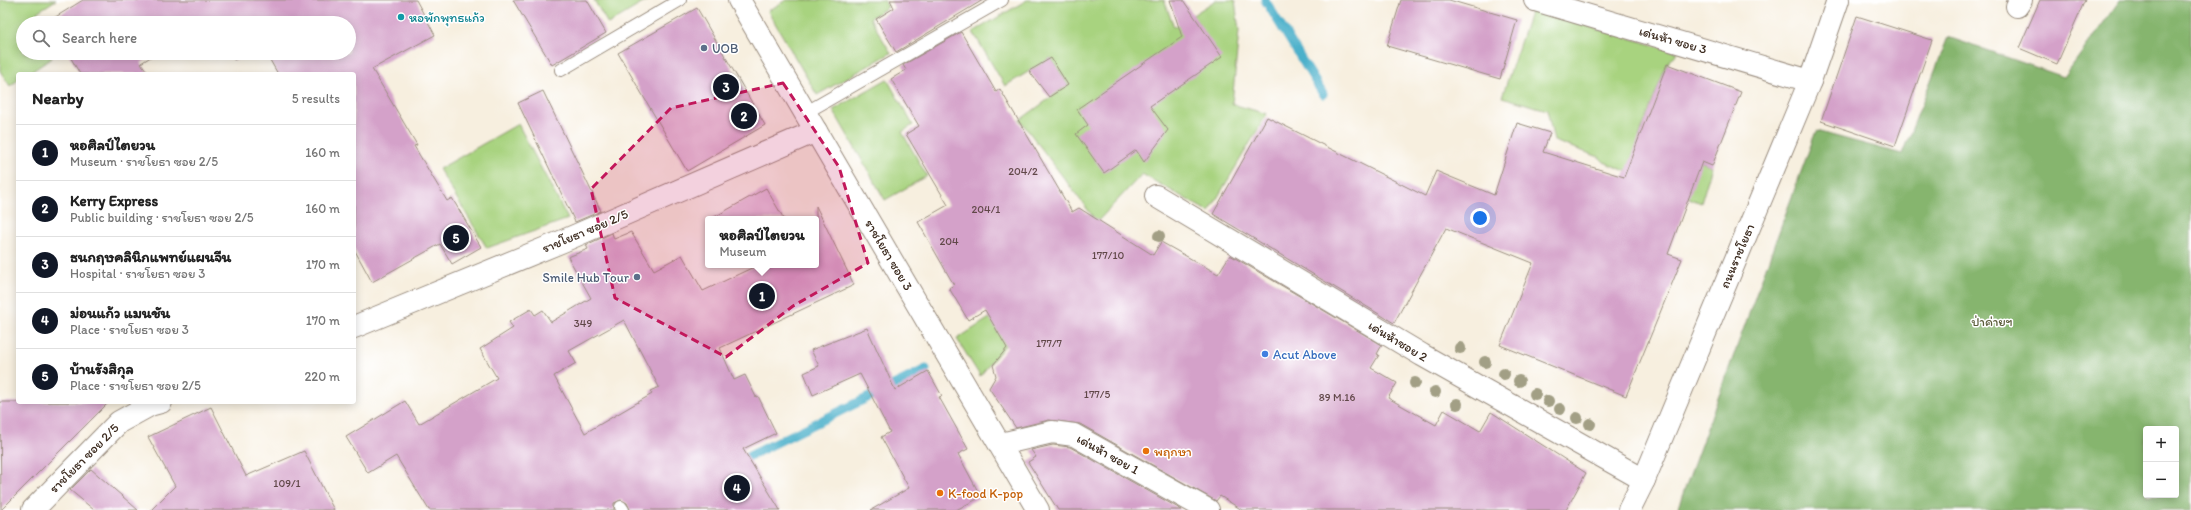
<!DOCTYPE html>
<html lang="en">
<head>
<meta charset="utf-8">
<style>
	body { margin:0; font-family:Itim,"Playpen Sans Thai",sans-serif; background:#f2f2f2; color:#222 }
	.controls { position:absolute; right:12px; bottom:12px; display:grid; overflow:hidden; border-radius:4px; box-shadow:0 2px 10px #0003 }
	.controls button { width:36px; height:36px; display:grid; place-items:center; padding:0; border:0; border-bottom:1px solid #e0e0e0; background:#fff; color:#222; font:20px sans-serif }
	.you { position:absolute; left:1480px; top:218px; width:14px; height:14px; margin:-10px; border:3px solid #fff; border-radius:50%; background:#1a73e8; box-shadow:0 0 0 6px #1a73e833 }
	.badge { display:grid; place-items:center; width:26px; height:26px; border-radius:50%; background:#111827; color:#fff; font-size:13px; font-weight:700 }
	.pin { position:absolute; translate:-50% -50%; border:2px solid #fff; box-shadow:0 1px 4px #0006 }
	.popup { position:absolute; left:705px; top:216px; width:114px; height:52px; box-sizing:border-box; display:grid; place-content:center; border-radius:4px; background:#fff; filter:drop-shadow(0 1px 3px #0005); font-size:13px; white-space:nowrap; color:#767676 }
	.popup b { font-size:15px; color:#222 }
	.popup::after { content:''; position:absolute; left:50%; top:100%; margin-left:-8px; border:8px solid transparent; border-top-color:#fff }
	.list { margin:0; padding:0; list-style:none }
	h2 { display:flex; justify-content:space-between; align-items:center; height:52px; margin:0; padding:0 16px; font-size:17px }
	h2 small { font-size:13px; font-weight:400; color:#767676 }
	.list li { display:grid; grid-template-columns:26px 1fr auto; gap:12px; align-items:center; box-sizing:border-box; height:56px; padding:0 16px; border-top:1px solid #e0e0e0 }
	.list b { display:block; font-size:15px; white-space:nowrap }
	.list p { margin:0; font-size:13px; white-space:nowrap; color:#767676 }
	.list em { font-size:13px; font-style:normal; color:#767676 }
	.icon { flex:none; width:22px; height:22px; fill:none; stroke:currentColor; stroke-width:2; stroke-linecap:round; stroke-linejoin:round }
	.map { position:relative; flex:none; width:2191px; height:510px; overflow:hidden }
	.search { position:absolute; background:#fff; box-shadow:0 2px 10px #0003; left:16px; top:16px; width:340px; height:44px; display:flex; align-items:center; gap:10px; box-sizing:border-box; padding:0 14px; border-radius:22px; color:#767676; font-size:15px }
	.panel { position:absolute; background:#fff; box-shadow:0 2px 10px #0003; left:16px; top:72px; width:340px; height:332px; border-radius:4px }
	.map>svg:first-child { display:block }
</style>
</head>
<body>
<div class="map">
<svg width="2191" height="510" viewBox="0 0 2191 510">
	<rect width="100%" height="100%" fill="#fff"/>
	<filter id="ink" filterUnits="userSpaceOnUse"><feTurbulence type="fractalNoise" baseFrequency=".025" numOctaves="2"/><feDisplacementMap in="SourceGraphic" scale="8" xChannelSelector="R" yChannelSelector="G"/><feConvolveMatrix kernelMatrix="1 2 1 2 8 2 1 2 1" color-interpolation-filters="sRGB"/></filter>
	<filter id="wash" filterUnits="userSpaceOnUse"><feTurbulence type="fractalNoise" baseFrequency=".012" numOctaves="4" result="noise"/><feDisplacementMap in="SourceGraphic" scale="16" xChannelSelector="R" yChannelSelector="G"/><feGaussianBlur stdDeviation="0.9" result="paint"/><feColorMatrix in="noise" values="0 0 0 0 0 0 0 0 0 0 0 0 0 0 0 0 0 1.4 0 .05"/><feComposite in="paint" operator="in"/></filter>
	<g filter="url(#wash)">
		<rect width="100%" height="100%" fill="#f7efdf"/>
		<g fill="#a8d37f" stroke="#727e4e">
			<polygon points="0,0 56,0 37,12 43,23 23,23 23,53 49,53 52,58 28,74 18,74 18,80 10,86 0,71"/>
			<polygon points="594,0 648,0 608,24"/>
			<polygon points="786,0 884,0 888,7 870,18 891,53 817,95 768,11"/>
			<polygon points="1027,0 1164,0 1174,27 1216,0 1235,0 1239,31 1232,104 1267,114 1209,212 1142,174 1097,222 1020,120 1068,85 1051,58 1005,86 973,32"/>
			<polygon points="1531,10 1678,52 1667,64 1639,137 1712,166 1701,203 1604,162 1599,157 1554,141 1547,110 1502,97"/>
			<polygon points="887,79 913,125 902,132 927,176 885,200 833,110"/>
			<polygon points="518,124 568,219 487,248 439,169"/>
			<polygon points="1047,281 1044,297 980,376 957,339"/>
		</g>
		<path fill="#86b56e" stroke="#607046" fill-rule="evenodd" d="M2120,0H2191V510H1677L1816,131L1902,154L1948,37L2064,77ZM2146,429H2176V495H2146Z"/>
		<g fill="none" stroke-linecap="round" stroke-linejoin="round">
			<g stroke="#4bb0ca" stroke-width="9">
				<polyline points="1265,0 1323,94"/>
				<polyline points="737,462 926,369"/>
			</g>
		</g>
		<g id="blocks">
			<g fill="#d4a1c9" fill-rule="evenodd">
				<polygon points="83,0 416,0 435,35 372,69 417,145 414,146 447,201 452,198 481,247 452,264 440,244 372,282 354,249 354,74 278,74 266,53 349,53 349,23 212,23 210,21 207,23 50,23 49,21"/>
				<polygon points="513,0 587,0 606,33 552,65"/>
				<polygon points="890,0 983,0 896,52 876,19 894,8"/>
				<polygon points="1170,0 1183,0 1222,57 1150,106 1168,130 1144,162 1136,150 1104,173 1076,134 1088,125 1077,109 1182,37"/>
				<polygon points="1401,0 1449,0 1517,20 1500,79 1387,46"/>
				<polygon points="2040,0 2085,0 2057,64 2019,48"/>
				<polygon points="697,8 765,125 687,171 618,53"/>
				<polygon points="1857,16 1932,40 1895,146 1821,121"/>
				<polygon points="961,32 996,92 1000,89 1072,212 1079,208 1153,255 1161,242 1218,274 1230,255 1382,345 1377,354 1379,355 1371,368 1397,383 1388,398 1436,425 1444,410 1480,431 1491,412 1586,473 1566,510 1242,510 1220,496 1216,501 1080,424 1049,420 1016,428 989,388 996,376 993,365 1007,348 985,310 968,320 949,288 954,285 918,222 948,205 906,134 919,126 891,79 906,70 903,65"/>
				<polygon points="68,53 157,53 141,63 149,74 80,74"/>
				<polygon points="230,53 246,53 234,60"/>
				<polygon points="1051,58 1068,85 1049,97 1029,71"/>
				<polygon points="1667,64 1741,92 1712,166 1702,162 1668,254 1682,259 1626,396 1500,345 1533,263 1446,228 1394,323 1213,214 1267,117 1425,196 1436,171 1494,195 1517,123 1550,133 1543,152 1624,177"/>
				<polygon points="543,91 601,211 575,222 518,103"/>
				<polygon points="766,188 784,219 711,219"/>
				<path d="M816,206L854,285L720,348L734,380L745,375L756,397L758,396L776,433L743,449L780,510H630L627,503L621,500L614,503V510H429L396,456L368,473L346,437L405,401L419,424L497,378L480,349L513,328L509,322L531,309L535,315L543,310L551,322L591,298L568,257L588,249L586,245L612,233L614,239L631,232L654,270L682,255L703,291L758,265H816ZM624,320L659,387L650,391L652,394L585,433L554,376L576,363L569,351Z"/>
				<polygon points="867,328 895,390 928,371 942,396 939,397 968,449 958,454 981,497 956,510 871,510 909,488 881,437 890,432 860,374 813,395 804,373 819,366 811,350"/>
				<polygon points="0,402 109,402 1,510"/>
				<polygon points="211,407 246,476 304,451 334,510 151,510 175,486 148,437"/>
				<polygon points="1053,445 1070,447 1182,510 1058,510 1028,462 1036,457 1031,450"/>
				<polygon points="91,469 138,510 94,510 70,490"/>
			</g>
		</g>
	</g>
	<g filter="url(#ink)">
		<use href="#blocks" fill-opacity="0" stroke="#998c7e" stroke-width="1"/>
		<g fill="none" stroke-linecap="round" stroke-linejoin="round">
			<g stroke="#998c7e" stroke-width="14">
				<g id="lane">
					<polyline points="561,70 680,0"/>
					<polyline points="805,113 1002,0"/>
					<polyline points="621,507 623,510"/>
				</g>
			</g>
			<g stroke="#998c7e" stroke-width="24">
				<g id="street">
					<polyline points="739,0 1038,510"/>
					<polyline points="1535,0 1810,81"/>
					<polyline points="2017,6 2021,0"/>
					<polyline points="1156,196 1422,355 1644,480"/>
					<polyline points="354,327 563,241 816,131"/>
					<polyline points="1001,444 1052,432 1074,435 1208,510"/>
					<polyline points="33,510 119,422 150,405 161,402"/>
				</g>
			</g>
			<g stroke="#998c7e" stroke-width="24">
				<polyline id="secondary" points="1629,510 1644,480 1810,81 1838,0"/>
			</g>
			<use href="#lane" stroke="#fff" stroke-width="12"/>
			<use href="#street" stroke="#fff" stroke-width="22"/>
			<use href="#secondary" stroke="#fff" stroke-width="22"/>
		</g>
		<g fill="#a29f85">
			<circle cx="1159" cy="236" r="6"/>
			<circle cx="1460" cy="348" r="6"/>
			<circle cx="1485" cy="362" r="6"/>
			<circle cx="1504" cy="374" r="6"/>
			<circle cx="1519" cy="381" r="6"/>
			<circle cx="1415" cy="383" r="6"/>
			<circle cx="1435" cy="392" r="6"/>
			<circle cx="1535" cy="394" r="6"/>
			<circle cx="1548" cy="401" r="6"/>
			<circle cx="1457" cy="404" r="6"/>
			<circle cx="1560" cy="409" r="6"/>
			<circle cx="1577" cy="418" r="6"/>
			<circle cx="1590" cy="424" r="6"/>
		</g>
	</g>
	<path fill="#c2185b" fill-opacity="0.2" stroke="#c2185b" stroke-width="3" stroke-dasharray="8 5" stroke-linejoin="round" d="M783,83L839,167L868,263L793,306L726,357L615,298L591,189L671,108Z"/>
	<circle fill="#0f9aa8" stroke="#fff" stroke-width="1.5" cx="401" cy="17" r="4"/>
	<g fill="#5c6f8a" stroke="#fff" stroke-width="1.5">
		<circle cx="704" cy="48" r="4"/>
		<circle cx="637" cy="277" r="4"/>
	</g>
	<circle fill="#3f7fe0" stroke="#fff" stroke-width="1.5" cx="1265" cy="354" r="4"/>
	<g fill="#e8710a" stroke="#fff" stroke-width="1.5">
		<circle cx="1146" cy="451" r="4"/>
		<circle cx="940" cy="493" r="4"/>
	</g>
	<g text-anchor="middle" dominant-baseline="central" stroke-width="3" stroke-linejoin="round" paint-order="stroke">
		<g font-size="11" fill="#614849">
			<text x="1023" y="171">204/2</text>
			<text x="986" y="209">204/1</text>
			<text x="949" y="241">204</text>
			<text x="1108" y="255">177/10</text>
			<text x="583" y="323">349</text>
			<text x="1049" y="343">177/7</text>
			<text x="1097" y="394">177/5</text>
			<text x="1337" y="397">89 M.16</text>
			<text x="287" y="483">109/1</text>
		</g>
		<g font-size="13" fill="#0d838f" stroke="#fff" text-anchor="start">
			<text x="409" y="17">หอพักพุทธแก้ว</text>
		</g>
		<g font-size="13" fill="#3b2a1e" stroke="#fff">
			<text transform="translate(1673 40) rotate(16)">เด่นห้า ซอย 3</text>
			<text transform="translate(585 231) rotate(-23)">ราชโยธา ซอย 2/5</text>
			<text transform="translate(889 255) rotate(59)">ราชโยธา ซอย 3</text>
			<text transform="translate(1737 256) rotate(-67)">ถนนราชโยธา</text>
			<text transform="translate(1398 341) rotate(31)">เด่นห้าซอย 2</text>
			<text transform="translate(1108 454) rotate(29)">เด่นห้า ซอย 1</text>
			<text transform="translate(84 458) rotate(-45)">ราชโยธา ซอย 2/5</text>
		</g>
		<g font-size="13" fill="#4e5e75" stroke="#fff" text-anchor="start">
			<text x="712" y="48">UOB</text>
			<text x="629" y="277" text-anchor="end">Smile Hub Tour</text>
		</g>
		<g font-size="13" fill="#5c5d3b" stroke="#fff">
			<text x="1992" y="321">ป่าค่ายฯ</text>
		</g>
		<g font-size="13" fill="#366cbe" stroke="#fff" text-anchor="start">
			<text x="1273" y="354">Acut Above</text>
		</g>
		<g font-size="13" fill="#c56008" stroke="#fff" text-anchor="start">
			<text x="1154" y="451">พฤกษา</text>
			<text x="948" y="493">K-food K-pop</text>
		</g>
	</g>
</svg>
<div class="controls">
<button>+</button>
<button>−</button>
</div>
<div class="you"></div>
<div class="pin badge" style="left:762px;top:296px">1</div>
<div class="popup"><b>หอศิลป์ไตยวน</b>Museum</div>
<div class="pin badge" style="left:744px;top:116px">2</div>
<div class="pin badge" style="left:726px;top:87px">3</div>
<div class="pin badge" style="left:737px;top:488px">4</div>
<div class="pin badge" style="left:456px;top:238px">5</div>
<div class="search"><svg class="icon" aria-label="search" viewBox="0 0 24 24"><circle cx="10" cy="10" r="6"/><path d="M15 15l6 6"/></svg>Search here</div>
<section class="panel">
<h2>Nearby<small>5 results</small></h2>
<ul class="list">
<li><span class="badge">1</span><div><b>หอศิลป์ไตยวน</b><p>Museum · ราชโยธา ซอย 2/5</p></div><em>160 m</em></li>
<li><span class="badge">2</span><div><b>Kerry Express</b><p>Public building · ราชโยธา ซอย 2/5</p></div><em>160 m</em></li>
<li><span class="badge">3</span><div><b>ธนกฤษคลินิกแพทย์แผนจีน</b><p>Hospital · ราชโยธา ซอย 3</p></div><em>170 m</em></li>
<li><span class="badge">4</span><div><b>ม่อนแก้ว แมนชัน</b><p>Place · ราชโยธา ซอย 3</p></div><em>170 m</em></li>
<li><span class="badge">5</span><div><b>บ้านรังสิกุล</b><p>Place · ราชโยธา ซอย 2/5</p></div><em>220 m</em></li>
</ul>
</section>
</div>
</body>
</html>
